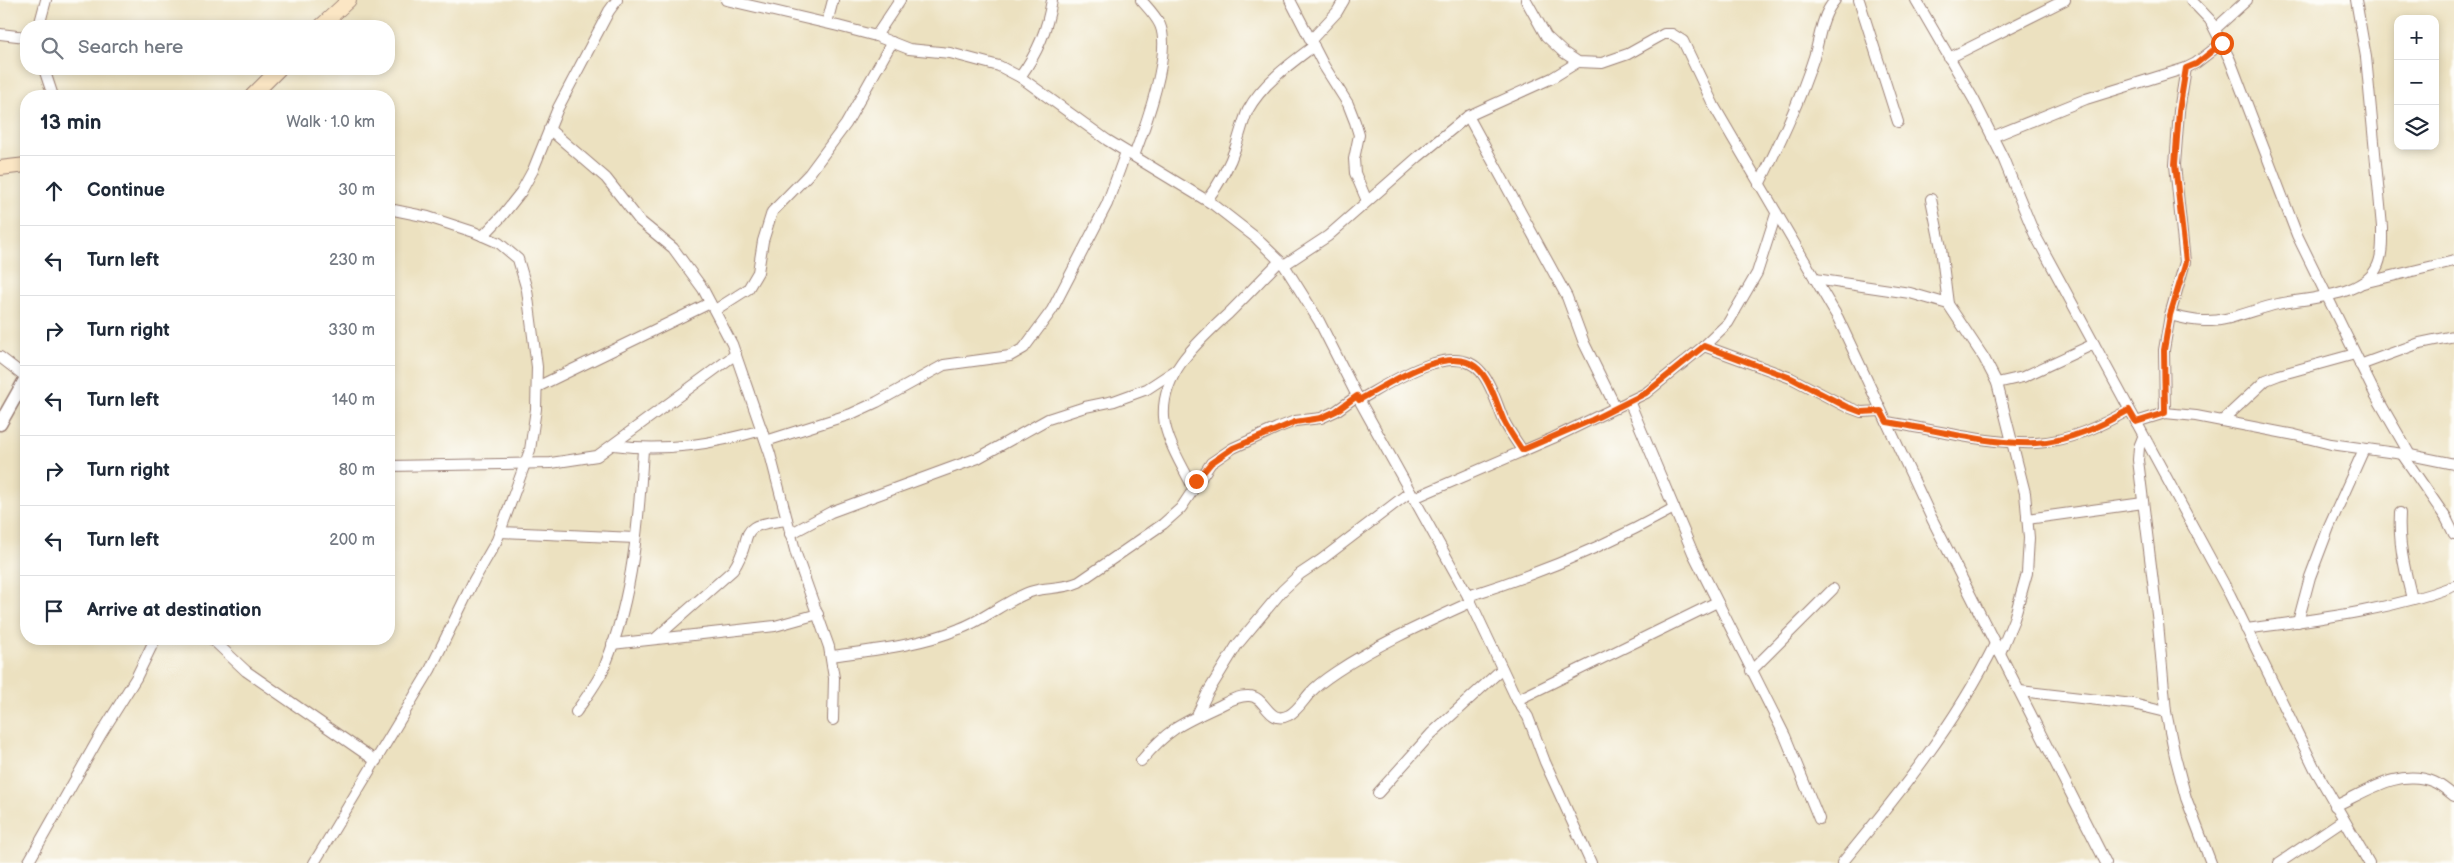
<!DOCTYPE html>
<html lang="en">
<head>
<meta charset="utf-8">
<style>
	body { margin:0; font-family:"Balsamiq Sans",sans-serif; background:#f6f6f7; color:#1f2937 }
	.controls { position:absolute; right:15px; top:15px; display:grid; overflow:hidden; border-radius:10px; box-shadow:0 2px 8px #0003 }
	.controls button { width:45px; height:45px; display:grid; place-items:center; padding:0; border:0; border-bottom:1px solid #e0e1e3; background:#fff; color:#1f2937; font:25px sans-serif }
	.stop { position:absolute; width:15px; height:15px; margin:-11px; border:4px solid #ea580c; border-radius:50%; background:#fff }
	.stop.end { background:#ea580c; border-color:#fff; box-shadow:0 1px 5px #0008 }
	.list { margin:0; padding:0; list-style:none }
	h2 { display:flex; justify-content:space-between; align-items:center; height:65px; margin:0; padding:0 20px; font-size:21px }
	h2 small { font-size:16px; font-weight:400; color:#747a83 }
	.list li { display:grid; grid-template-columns:32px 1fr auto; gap:15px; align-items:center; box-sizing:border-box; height:70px; padding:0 20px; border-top:1px solid #e0e1e3 }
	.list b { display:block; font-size:19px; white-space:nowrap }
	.list em { font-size:16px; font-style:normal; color:#747a83 }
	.icon { flex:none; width:28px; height:28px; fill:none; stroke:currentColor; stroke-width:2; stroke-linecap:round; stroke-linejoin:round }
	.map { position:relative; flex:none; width:2454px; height:863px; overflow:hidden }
	.search { position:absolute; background:#fff; box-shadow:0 2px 8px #0003; left:20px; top:20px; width:375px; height:55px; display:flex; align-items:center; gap:12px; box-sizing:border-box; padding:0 18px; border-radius:20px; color:#747a83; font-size:19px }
	.panel { position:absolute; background:#fff; box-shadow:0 2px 8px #0003; left:20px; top:90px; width:375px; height:555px; border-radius:20px }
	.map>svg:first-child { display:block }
</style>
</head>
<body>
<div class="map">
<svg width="2454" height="863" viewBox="0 0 2454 863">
	<rect width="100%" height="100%" fill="#fdfcf7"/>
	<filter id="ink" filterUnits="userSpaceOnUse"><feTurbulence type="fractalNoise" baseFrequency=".02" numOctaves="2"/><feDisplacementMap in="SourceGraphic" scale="10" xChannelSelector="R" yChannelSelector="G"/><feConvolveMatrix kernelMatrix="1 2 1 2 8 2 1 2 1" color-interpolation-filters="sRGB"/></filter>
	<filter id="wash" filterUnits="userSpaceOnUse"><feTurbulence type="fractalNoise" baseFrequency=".0096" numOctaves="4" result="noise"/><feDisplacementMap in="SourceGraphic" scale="20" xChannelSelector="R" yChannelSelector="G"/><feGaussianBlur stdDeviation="1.12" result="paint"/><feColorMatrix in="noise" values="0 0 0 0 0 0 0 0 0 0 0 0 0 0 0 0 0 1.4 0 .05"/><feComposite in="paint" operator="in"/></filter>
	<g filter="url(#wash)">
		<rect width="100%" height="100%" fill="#ece1c0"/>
	</g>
	<g filter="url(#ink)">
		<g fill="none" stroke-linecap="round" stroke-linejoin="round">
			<g stroke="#9b8076" stroke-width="12">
				<g id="minor">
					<polyline points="726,0 838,26 876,36 909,49 950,53 999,66 1020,77 1107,140 1214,205 1255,237 1284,265 1319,321 1357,396 1468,596 1517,700 1528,717 1545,762 1591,863"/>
					<polyline points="1290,0 1324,66 1348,104 1355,122 1359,135 1354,159 1355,173 1367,201"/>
					<polyline points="1526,0 1546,36 1563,52 1578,62 1602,63 1628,54 1664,34 1672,34 1683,41 1714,106 1838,318 1932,519 2106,863"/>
					<polyline points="1859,0 1898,122"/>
					<polyline points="1916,0 1974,100 2003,158 2034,233 2230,595 2315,769 2369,863"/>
					<polyline points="2191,0 2210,20 2230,60 2297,235 2375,394 2410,455"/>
					<polyline points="827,23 833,0"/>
					<polyline points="39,26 46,0"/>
					<polyline points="2215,29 2247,0"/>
					<polyline points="0,34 26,37"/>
					<polyline points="876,36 900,0"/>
					<polyline points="1311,40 1337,12 1344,0"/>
					<polyline points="1949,58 2065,0"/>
					<polyline points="44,69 53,96"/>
					<path d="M1020,77C1038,52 1047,30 1052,0"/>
					<polyline points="1468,116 1567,297 1584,343 1616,408"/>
					<polyline points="549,129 606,178 640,221 673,248 703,289 732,344 770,454 796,554 829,647 834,678 833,720"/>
					<polyline points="1992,137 2086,99 2186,68 2196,63 2222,43"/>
					<path d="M1134,156C1145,127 1172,53 1160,25C1156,16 1148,8 1141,0"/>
					<path d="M1759,185C1779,144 1800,101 1814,57C1820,38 1821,16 1835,0"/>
					<polyline points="1931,199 1941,248 1948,304"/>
					<path d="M1207,200C1220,183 1229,167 1236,146C1240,134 1243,121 1248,110C1262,84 1291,63 1314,46"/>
					<polyline points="483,236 502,216 521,192 533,170 558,108 609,11 617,0"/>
					<polyline points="1284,265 1328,236 1418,157 1468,116 1552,78 1578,62"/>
					<polyline points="1815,279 1910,293 1948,304 1984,358 1997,383 2025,493 2029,538 2027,573 2014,619 2000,653"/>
					<polyline points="2363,283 2454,261"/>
					<polyline points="715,310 748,289 758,272 763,241 772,212 809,174 846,124 892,42"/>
					<path d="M2170,315C2181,318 2192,321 2204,321C2229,322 2254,309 2278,304C2306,298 2360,297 2376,269C2383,257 2382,240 2382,227L2366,57L2356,0"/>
					<polyline points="1704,346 1791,378 1845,406 1861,412 1881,411"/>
					<polyline points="0,357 26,377"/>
					<polyline points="2360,365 2420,343 2454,336"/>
					<polyline points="1997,383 2023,377 2094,344"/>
					<polyline points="537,387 710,303"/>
					<path d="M1359,400C1387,385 1454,338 1481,372C1492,385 1497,405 1504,421C1509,431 1516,441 1522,450"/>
					<polyline points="1629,401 1693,553 1785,736 1819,819"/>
					<polyline points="2165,413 2164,350 2170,315 2185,262 2175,165 2179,111 2186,68"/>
					<polyline points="2222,421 2266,380 2279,375 2355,354"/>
					<path d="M1887,422C1931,429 1991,445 2036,443C2070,441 2100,426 2129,410"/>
					<polyline points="2136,422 2165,413 2196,416 2295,435 2331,444 2410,455 2454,464"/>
					<polyline points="2143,437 2139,447 2138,460 2158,623 2166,712 2175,756 2186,798 2211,863"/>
					<polyline points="766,441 851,414 877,402 944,365 1010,356 1024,348 1052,310 1107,204 1126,152"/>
					<path d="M614,445C665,452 713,444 762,430"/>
					<polyline points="2402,454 2446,518 2454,534"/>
					<polyline points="389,466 551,463 597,456 736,354"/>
					<path d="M1193,487C1183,468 1165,438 1164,417C1161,372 1200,340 1229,313C1246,296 1263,278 1280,261"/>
					<polyline points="1414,498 1553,438 1646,393 1704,346 1728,323 1757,273 1776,214"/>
					<path d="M2400,513C2398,544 2405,570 2412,599"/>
					<polyline points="2027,519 2143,503"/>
					<polyline points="500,532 635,538"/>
					<polyline points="790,534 831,512 978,458 1048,419 1085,407 1114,401 1147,389 1176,370"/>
					<path d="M1468,596C1539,574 1609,544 1674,508"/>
					<polyline points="2298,622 2310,577 2329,527 2364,449"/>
					<path d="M2246,629C2316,619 2388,611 2454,586"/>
					<path d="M656,638L733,570C757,534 731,526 787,520"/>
					<polyline points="212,639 246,671 376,761"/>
					<polyline points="612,644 775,626 818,614"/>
					<path d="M831,656C874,650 918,646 959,629C984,620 1005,601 1030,592C1047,586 1061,590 1079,582L1163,524L1181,508L1211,463L1233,448L1277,428L1295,421L1321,418L1336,411L1357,396"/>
					<polyline points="1751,671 1833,589"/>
					<polyline points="2020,691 2133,704 2166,712"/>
					<polyline points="1517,700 1717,602"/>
					<path d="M576,712C586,697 600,680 606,663C633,596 639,520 643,449"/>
					<polyline points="1197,715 1208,692 1237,645 1282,591 1300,574 1321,560 1410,492"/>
					<path d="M1141,761C1167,730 1180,724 1217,707C1226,703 1237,695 1249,696C1266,696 1268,726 1289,715C1298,710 1303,701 1310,693C1317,685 1327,678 1336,672C1378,644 1425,623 1471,602"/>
					<polyline points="1378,793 1431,734 1502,669"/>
					<path d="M2335,806C2366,792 2400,767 2434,782C2441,785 2448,791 2454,796"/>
					<polyline points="28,863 101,734 136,678 155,639"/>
					<polyline points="314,863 430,670 474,580 497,540 530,450 536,409 537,367 527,290 518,259 499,243 474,232 428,217 389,209"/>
					<path d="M1842,863C1899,794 1955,725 1995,644"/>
					<polyline points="2279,863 2343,820"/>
				</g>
			</g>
			<g stroke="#9b8076" stroke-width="15">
				<polyline id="tertiary" points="0,424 26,378"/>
			</g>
			<g stroke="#9b8076" stroke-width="16">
				<g id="secondary">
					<polyline points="321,26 349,0"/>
					<polyline points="252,96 279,69"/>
					<polyline points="0,168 26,165"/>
				</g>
			</g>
			<use href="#minor" stroke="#fff" stroke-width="10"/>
			<use href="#tertiary" stroke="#fff" stroke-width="12"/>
			<use href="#secondary" stroke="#fbe6c4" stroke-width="14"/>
		</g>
	</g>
	<g fill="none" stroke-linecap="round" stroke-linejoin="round" filter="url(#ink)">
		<path stroke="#ea580c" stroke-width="6" d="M1196,481L1211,463L1233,448L1295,422L1321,418L1336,411L1357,396L1359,400C1387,385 1454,338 1481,372C1492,385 1497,405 1504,421C1509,431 1516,441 1522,450L1592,420L1646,393L1704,346L1791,378L1845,406L1861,412L1881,411L1887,422C1931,429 1991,445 2036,443C2070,441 2100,426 2129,410L2136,422L2165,413L2164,350L2170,315L2186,262L2175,164L2179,111L2186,68L2196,64L2222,43"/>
	</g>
</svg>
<div class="controls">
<button>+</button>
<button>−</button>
<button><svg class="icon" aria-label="layers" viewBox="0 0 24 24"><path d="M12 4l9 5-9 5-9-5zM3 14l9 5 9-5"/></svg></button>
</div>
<div class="stop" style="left:2222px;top:43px"></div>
<div class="stop end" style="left:1196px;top:481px"></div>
<div class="search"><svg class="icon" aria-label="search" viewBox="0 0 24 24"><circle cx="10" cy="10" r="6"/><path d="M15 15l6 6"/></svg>Search here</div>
<section class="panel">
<h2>13 min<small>Walk · 1.0 km</small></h2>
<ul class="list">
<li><svg class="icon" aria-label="ahead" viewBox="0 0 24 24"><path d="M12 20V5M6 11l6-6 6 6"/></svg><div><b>Continue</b></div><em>30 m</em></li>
<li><svg class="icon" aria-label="left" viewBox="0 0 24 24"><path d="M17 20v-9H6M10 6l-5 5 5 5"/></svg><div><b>Turn left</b></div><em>230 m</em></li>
<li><svg class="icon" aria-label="right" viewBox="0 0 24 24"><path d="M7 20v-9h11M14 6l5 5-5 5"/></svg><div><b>Turn right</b></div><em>330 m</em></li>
<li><svg class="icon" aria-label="left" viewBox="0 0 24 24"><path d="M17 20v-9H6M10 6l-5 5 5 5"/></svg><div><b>Turn left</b></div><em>140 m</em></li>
<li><svg class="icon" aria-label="right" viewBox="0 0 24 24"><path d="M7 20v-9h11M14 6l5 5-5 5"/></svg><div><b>Turn right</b></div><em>80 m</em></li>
<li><svg class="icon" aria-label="left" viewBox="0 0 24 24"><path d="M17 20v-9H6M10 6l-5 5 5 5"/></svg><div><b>Turn left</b></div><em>200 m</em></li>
<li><svg class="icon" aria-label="arrive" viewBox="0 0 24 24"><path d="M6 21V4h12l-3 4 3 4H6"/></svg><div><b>Arrive at destination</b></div></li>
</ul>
</section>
</div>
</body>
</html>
